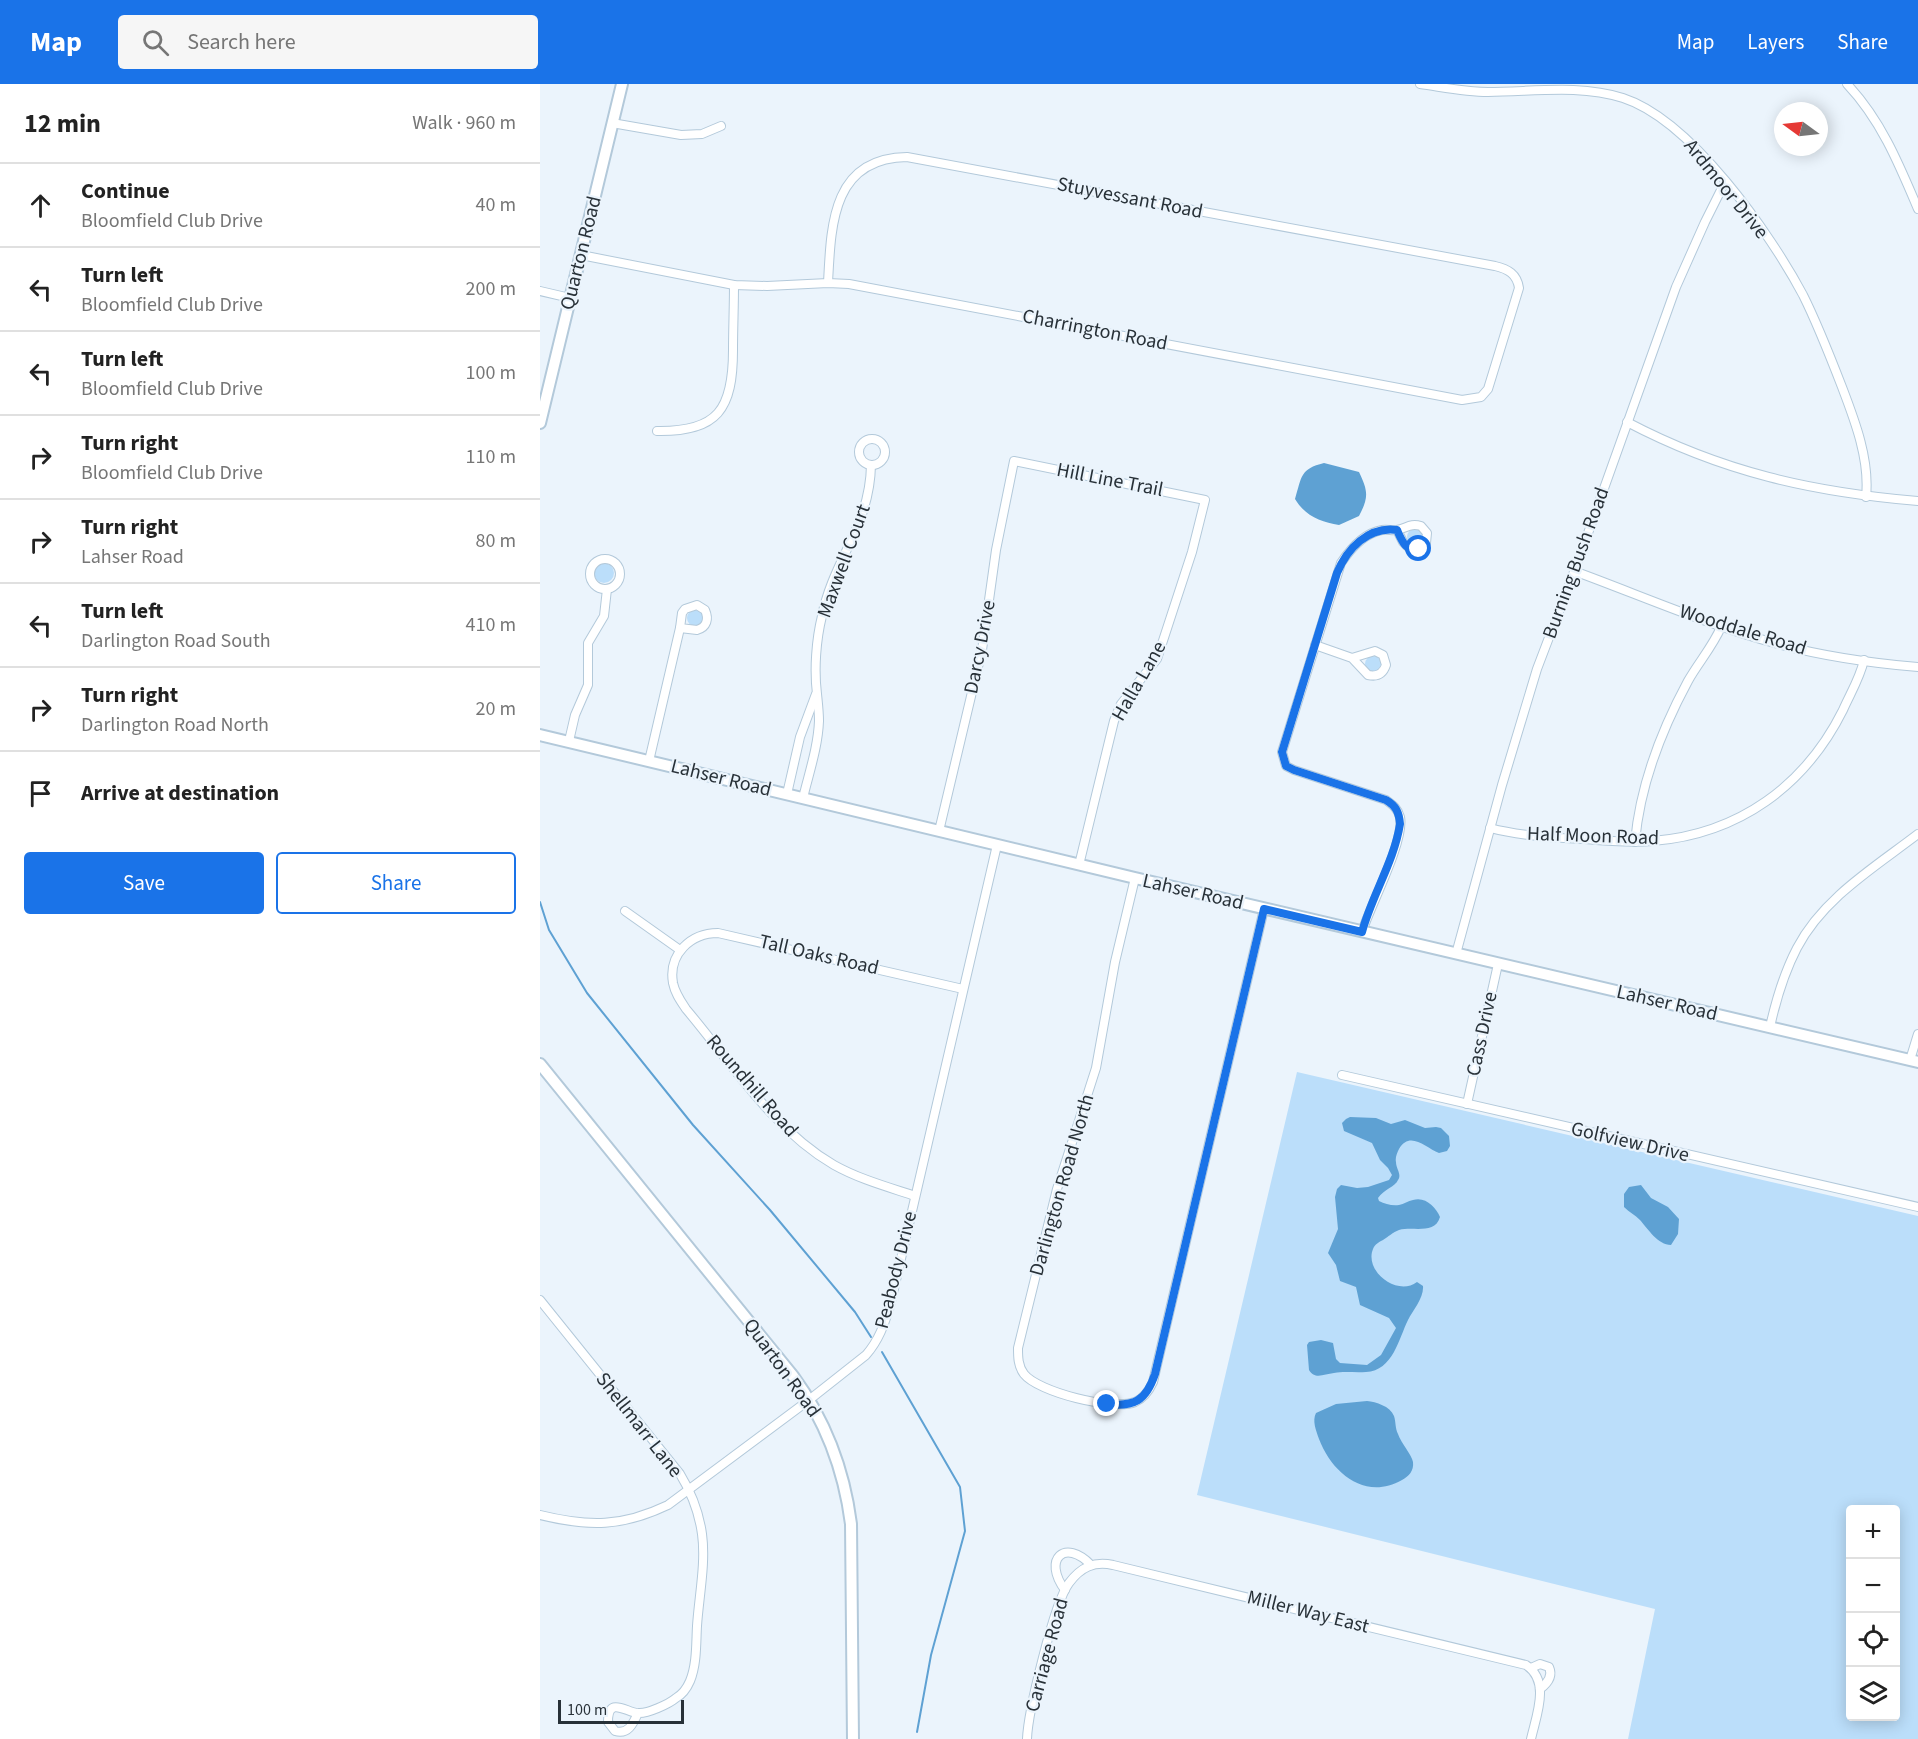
<!DOCTYPE html>
<html lang="en">
<head>
<meta charset="utf-8">
<style>
	body { margin:0; font-family:"Source Sans 3",sans-serif; background:#f6f6f6; color:#222 }
	.controls { position:absolute; right:18px; bottom:18px; display:grid; overflow:hidden; border-radius:6px; box-shadow:0 3px 15px #0003 }
	.controls button { width:54px; height:54px; display:grid; place-items:center; padding:0; border:0; border-bottom:2px solid #e0e0e0; background:#fff; color:#222; font:30px sans-serif }
	.compass { position:absolute; left:1234px; top:18px; width:54px; height:54px; border-radius:50%; background:#fff; box-shadow:0 3px 15px #0003; rotate:285deg }
	.scale { position:absolute; left:18px; bottom:15px; width:126px; box-sizing:border-box; padding-left:6px; border:3px solid #283138; border-top:0; font-size:16px; line-height:21px; white-space:nowrap; color:#283138; -webkit-text-stroke:4px #ebf4fc; paint-order:stroke }
	.stop { position:absolute; width:18px; height:18px; margin:-14px; border:4px solid #1a73e8; border-radius:50%; background:#fff }
	.stop.end { background:#1a73e8; border-color:#fff; box-shadow:0 2px 6px #0008 }
	.list { margin:0; padding:0; list-style:none }
	h2 { display:flex; justify-content:space-between; align-items:center; height:78px; margin:0; padding:0 24px; font-size:26px }
	h2 small { font-size:20px; font-weight:400; color:#767676 }
	.list li { display:grid; grid-template-columns:39px 1fr auto; gap:18px; align-items:center; box-sizing:border-box; height:84px; padding:0 24px; border-top:2px solid #e0e0e0 }
	.list b { display:block; font-size:22px; white-space:nowrap }
	.list p { margin:0; font-size:20px; white-space:nowrap; color:#767676 }
	.list em { font-size:20px; font-style:normal; color:#767676 }
	.actions { display:flex; gap:12px; padding:18px 24px }
	.actions a { flex:1; padding:14px 0; border:2px solid #1a73e8; border-radius:6px; text-align:center; font-size:21px; color:#1a73e8 }
	.actions .main { background:#1a73e8; color:#fff }
	.icon { flex:none; width:33px; height:33px; fill:none; stroke:currentColor; stroke-width:2; stroke-linecap:round; stroke-linejoin:round }
	.map { position:relative; flex:none; width:1378px; height:1655px; overflow:hidden }
	header { display:flex; align-items:center; gap:36px; box-sizing:border-box; height:84px; padding:0 30px; background:#1a73e8; color:#fff }
	header strong { font-size:28px }
	nav { display:flex; gap:33px; margin-inline-start:auto; font-size:21px }
	.search { width:420px; height:54px; background:#f6f6f6; display:flex; align-items:center; gap:15px; box-sizing:border-box; padding:0 21px; border-radius:6px; color:#767676; font-size:22px }
	main { display:flex }
	aside { flex:1; background:#fff }
	.map>svg:first-child { display:block }
</style>
</head>
<body>
<header>
<strong>Map</strong>
<div class="search"><svg class="icon" aria-label="search" viewBox="0 0 24 24"><circle cx="10" cy="10" r="6"/><path d="M15 15l6 6"/></svg>Search here</div>
<nav><a>Map</a><a>Layers</a><a>Share</a></nav>
</header>
<main>
<aside>
<h2>12 min<small>Walk · 960 m</small></h2>
<ul class="list">
<li><svg class="icon" aria-label="ahead" viewBox="0 0 24 24"><path d="M12 20V5M6 11l6-6 6 6"/></svg><div><b>Continue</b><p>Bloomfield Club Drive</p></div><em>40 m</em></li>
<li><svg class="icon" aria-label="left" viewBox="0 0 24 24"><path d="M17 20v-9H6M10 6l-5 5 5 5"/></svg><div><b>Turn left</b><p>Bloomfield Club Drive</p></div><em>200 m</em></li>
<li><svg class="icon" aria-label="left" viewBox="0 0 24 24"><path d="M17 20v-9H6M10 6l-5 5 5 5"/></svg><div><b>Turn left</b><p>Bloomfield Club Drive</p></div><em>100 m</em></li>
<li><svg class="icon" aria-label="right" viewBox="0 0 24 24"><path d="M7 20v-9h11M14 6l5 5-5 5"/></svg><div><b>Turn right</b><p>Bloomfield Club Drive</p></div><em>110 m</em></li>
<li><svg class="icon" aria-label="right" viewBox="0 0 24 24"><path d="M7 20v-9h11M14 6l5 5-5 5"/></svg><div><b>Turn right</b><p>Lahser Road</p></div><em>80 m</em></li>
<li><svg class="icon" aria-label="left" viewBox="0 0 24 24"><path d="M17 20v-9H6M10 6l-5 5 5 5"/></svg><div><b>Turn left</b><p>Darlington Road South</p></div><em>410 m</em></li>
<li><svg class="icon" aria-label="right" viewBox="0 0 24 24"><path d="M7 20v-9h11M14 6l5 5-5 5"/></svg><div><b>Turn right</b><p>Darlington Road North</p></div><em>20 m</em></li>
<li><svg class="icon" aria-label="arrive" viewBox="0 0 24 24"><path d="M6 21V4h12l-3 4 3 4H6"/></svg><div><b>Arrive at destination</b></div></li>
</ul>
<div class="actions"><a class="main">Save</a><a>Share</a></div>
</aside>
<div class="map">
<svg width="1378" height="1655" viewBox="0 0 1378 1655">
	<rect width="100%" height="100%" fill="#ebf4fc"/>
	<g fill="#bbdefa" fill-rule="evenodd">
		<circle cx="875" cy="453" r="8"/>
		<circle cx="64" cy="489" r="10"/>
		<circle cx="155" cy="534" r="8"/>
		<circle cx="833" cy="580" r="8"/>
		<path d="M757,988L1378,1132V1655H1088L1115,1525L657,1411ZM1310,1426H1356V1632H1310Z"/>
	</g>
	<g fill="#5ea1d3">
		<path d="M784,379L819,388C828,407 829,413 819,432L799,441C781,438 765,432 755,415C762,392 760,385 784,379Z"/>
		<path d="M810,1033L836,1034L851,1040L865,1036L885,1044L896,1043L901,1044L909,1052L910,1062L907,1067L899,1069C886,1064 870,1046 859,1065C857,1069 855,1074 856,1078C856,1085 862,1090 858,1096C855,1103 844,1105 838,1114L839,1117C845,1120 852,1122 859,1121C864,1120 868,1117 873,1116C885,1112 896,1123 900,1133C895,1151 873,1142 859,1146C853,1148 848,1153 843,1156C839,1158 835,1160 833,1165C824,1187 857,1213 877,1198L883,1202C884,1214 873,1226 868,1236C859,1254 853,1287 826,1288C815,1289 805,1287 794,1289C784,1290 775,1296 769,1286L767,1261L769,1258L781,1256L793,1259L796,1275L800,1279L827,1281L841,1271L856,1244L849,1234L820,1221L816,1203L800,1197L796,1181L788,1169L798,1145L795,1113L797,1105L801,1101L817,1104L828,1103L849,1096L852,1091L848,1084L840,1076L832,1059L804,1047L802,1039L806,1035Z"/>
		<path d="M1101,1101L1111,1114L1128,1123L1139,1135L1138,1150L1131,1161C1118,1161 1108,1145 1100,1136C1095,1131 1089,1128 1084,1123V1110L1089,1103Z"/>
		<path d="M827,1317C836,1318 850,1322 854,1332C856,1338 855,1344 858,1350C861,1359 872,1371 873,1378C874,1387 869,1392 862,1396C825,1417 792,1389 779,1355C776,1346 772,1337 776,1329L796,1320Z"/>
	</g>
	<g fill="none" stroke-linecap="round" stroke-linejoin="round">
		<g stroke="#5ea1d3" stroke-width="2">
			<polyline points="0,818 9,846 47,909 153,1041 230,1126 315,1228 331,1253"/>
			<polyline points="342,1268 420,1403 425,1447 391,1571 377,1648"/>
		</g>
		<g stroke="#b3c9da" stroke-width="10">
			<g id="street">
				<path d="M880,0C902,3 925,8 948,8C992,8 1039,0 1083,14C1151,36 1230,149 1263,211C1278,241 1290,272 1302,303C1315,337 1330,376 1326,413"/>
				<path d="M1307,0C1341,36 1359,80 1378,125"/>
				<polyline points="72,39 141,51 162,50 181,42"/>
				<path d="M41,171L194,201L227,202L288,199L309,200L922,316L941,313L948,305L979,204C977,190 968,185 955,182L367,73C292,74 291,141 288,199"/>
				<polyline points="0,207 30,214"/>
				<path d="M1087,338C1182,388 1272,408 1378,417"/>
				<path d="M117,347C178,348 193,325 193,266C193,245 194,223 194,201"/>
				<circle cx="332" cy="368" r="13"/>
				<circle cx="65" cy="490" r="15"/>
				<path d="M1034,487C1102,512 1168,541 1238,560C1283,572 1331,579 1378,583"/>
				<path d="M157,521L165,526C169,535 167,543 157,546L140,544L142,529L145,525Z"/>
				<path d="M775,561L812,574L828,591C837,593 843,590 846,581L843,571L835,567L812,574"/>
				<polyline points="29,657 35,631 48,601 48,559 64,532 67,505"/>
				<polyline points="109,677 140,544"/>
				<polyline points="247,710 260,653 276,610"/>
				<path d="M263,714C269,689 278,663 279,637C279,628 278,620 277,610C274,586 276,556 282,532C293,476 330,442 331,381"/>
				<path d="M950,744C980,752 1013,754 1045,755C1067,757 1090,759 1113,757C1199,750 1265,702 1303,626C1310,610 1320,594 1324,576"/>
				<polyline points="399,747 442,566 456,466 474,377 665,416 652,468 617,575 581,620 574,637 539,781"/>
				<path d="M1095,758C1100,701 1121,647 1148,597C1158,579 1173,562 1181,543"/>
				<path d="M595,794L575,878L556,984L517,1105L478,1264C478,1273 478,1282 484,1290C498,1308 573,1327 595,1318C604,1314 609,1307 613,1298L724,825"/>
				<polyline points="85,827 140,866"/>
				<path d="M822,848C830,822 865,757 860,733C858,725 853,721 846,716L754,686L746,682L742,668L801,479C811,464 824,449 842,446C847,445 853,447 857,446C867,444 870,439 881,442L887,449L886,459L879,465H870L863,458L857,446"/>
				<polyline points="916,870 962,701 997,585 1037,480 1136,203 1165,138 1185,98"/>
				<path d="M1230,943C1236,916 1244,889 1257,864C1283,814 1335,783 1378,750"/>
				<polyline points="1370,976 1378,950"/>
				<polyline points="802,991 1378,1123"/>
				<polyline points="927,1020 958,880"/>
				<path d="M375,1112C348,1103 319,1095 294,1081C232,1045 191,978 146,925C140,916 135,909 133,899C128,870 151,849 178,849L423,905"/>
				<path d="M0,1216L140,1390C151,1408 159,1428 162,1450C166,1479 159,1512 157,1542C156,1559 157,1580 150,1597C147,1604 143,1610 136,1614C129,1620 107,1630 98,1629C87,1629 68,1611 68,1638L75,1647C88,1651 93,1640 98,1629"/>
				<path d="M0,1431C49,1443 82,1443 128,1421L269,1316L326,1271C339,1256 344,1241 350,1222L457,761"/>
				<path d="M525,1506C502,1475 525,1454 551,1481"/>
				<path d="M991,1584L1000,1580L1009,1583C1013,1592 1008,1599 1000,1605"/>
				<path d="M487,1655C488,1628 514,1519 529,1499C541,1483 554,1477 573,1481L986,1581C1011,1597 996,1632 991,1655"/>
			</g>
		</g>
		<g stroke="#b3c9da" stroke-width="14">
			<g id="secondary">
				<polyline points="0,339 82,0"/>
				<polyline points="0,651 595,794 1378,978"/>
				<path d="M0,980L253,1292C286,1337 304,1385 311,1440L313,1655"/>
			</g>
		</g>
		<use href="#street" stroke="#fff" stroke-width="8"/>
		<use href="#secondary" stroke="#fff" stroke-width="10"/>
	</g>
	<g fill="none" stroke-linecap="round" stroke-linejoin="round">
		<path stroke="#1a73e8" stroke-width="8" d="M567,1320C594,1323 606,1317 615,1290L724,825L822,848C832,811 854,778 860,740C859,728 856,722 846,716L754,686L746,682L742,668L797,489C807,465 828,442 857,446C862,457 866,468 879,465"/>
	</g>
	<g text-anchor="middle" dominant-baseline="central" stroke-width="4.5" stroke-linejoin="round" paint-order="stroke">
		<g font-size="20" fill="#283138" stroke="#ebf4fc">
			<text transform="translate(1186 105) rotate(51)">Ardmoor Drive</text>
			<text transform="translate(590 114) rotate(11)">Stuyvessant Road</text>
			<text transform="translate(41 169) rotate(-76)">Quarton Road</text>
			<text transform="translate(555 246) rotate(11)">Charrington Road</text>
			<text transform="translate(570 396) rotate(11)">Hill Line Trail</text>
			<text transform="translate(304 477) rotate(-70)">Maxwell Court</text>
			<text transform="translate(1036 479) rotate(-70)">Burning Bush Road</text>
			<text transform="translate(1203 546) rotate(17)">Wooddale Road</text>
			<text transform="translate(440 563) rotate(-79)">Darcy Drive</text>
			<text transform="translate(599 597) rotate(-60)">Halla Lane</text>
			<text transform="translate(181 694) rotate(14)">Lahser Road</text>
			<text transform="translate(1053 752) rotate(2)">Half Moon Road</text>
			<text transform="translate(653 808) rotate(13)">Lahser Road</text>
			<text transform="translate(279 871) rotate(13)">Tall Oaks Road</text>
			<text transform="translate(1127 919) rotate(13)">Lahser Road</text>
			<text transform="translate(942 950) rotate(-78)">Cass Drive</text>
			<text transform="translate(212 1002) rotate(49)">Roundhill Road</text>
			<text transform="translate(1090 1058) rotate(13)">Golfview Drive</text>
			<text transform="translate(522 1101) rotate(-74)">Darlington Road North</text>
			<text transform="translate(356 1186) rotate(-76)">Peabody Drive</text>
			<text transform="translate(242 1284) rotate(54)">Quarton Road</text>
			<text transform="translate(99 1341) rotate(52)">Shellmarr Lane</text>
			<text transform="translate(768 1528) rotate(14)">Miller Way East</text>
			<text transform="translate(507 1571) rotate(-75)">Carriage Road</text>
		</g>
	</g>
</svg>
<div class="controls">
<button>+</button>
<button>−</button>
<button><svg class="icon" aria-label="locate" viewBox="0 0 24 24"><circle cx="12" cy="12" r="6"/><path d="M12 2v4M12 18v4M2 12h4M18 12h4"/></svg></button>
<button><svg class="icon" aria-label="layers" viewBox="0 0 24 24"><path d="M12 4l9 5-9 5-9-5zM3 14l9 5 9-5"/></svg></button>
</div>
<svg class="compass" viewBox="-18 -18 36 36"><path d="M0-13l5 13h-10z" fill="#e53935"/><path d="M0 13l5-13h-10z" fill="#767676"/></svg>
<div class="scale">100 m</div>
<div class="stop" style="left:879px;top:465px"></div>
<div class="stop end" style="left:567px;top:1320px"></div>
</div>
</main>
</body>
</html>
